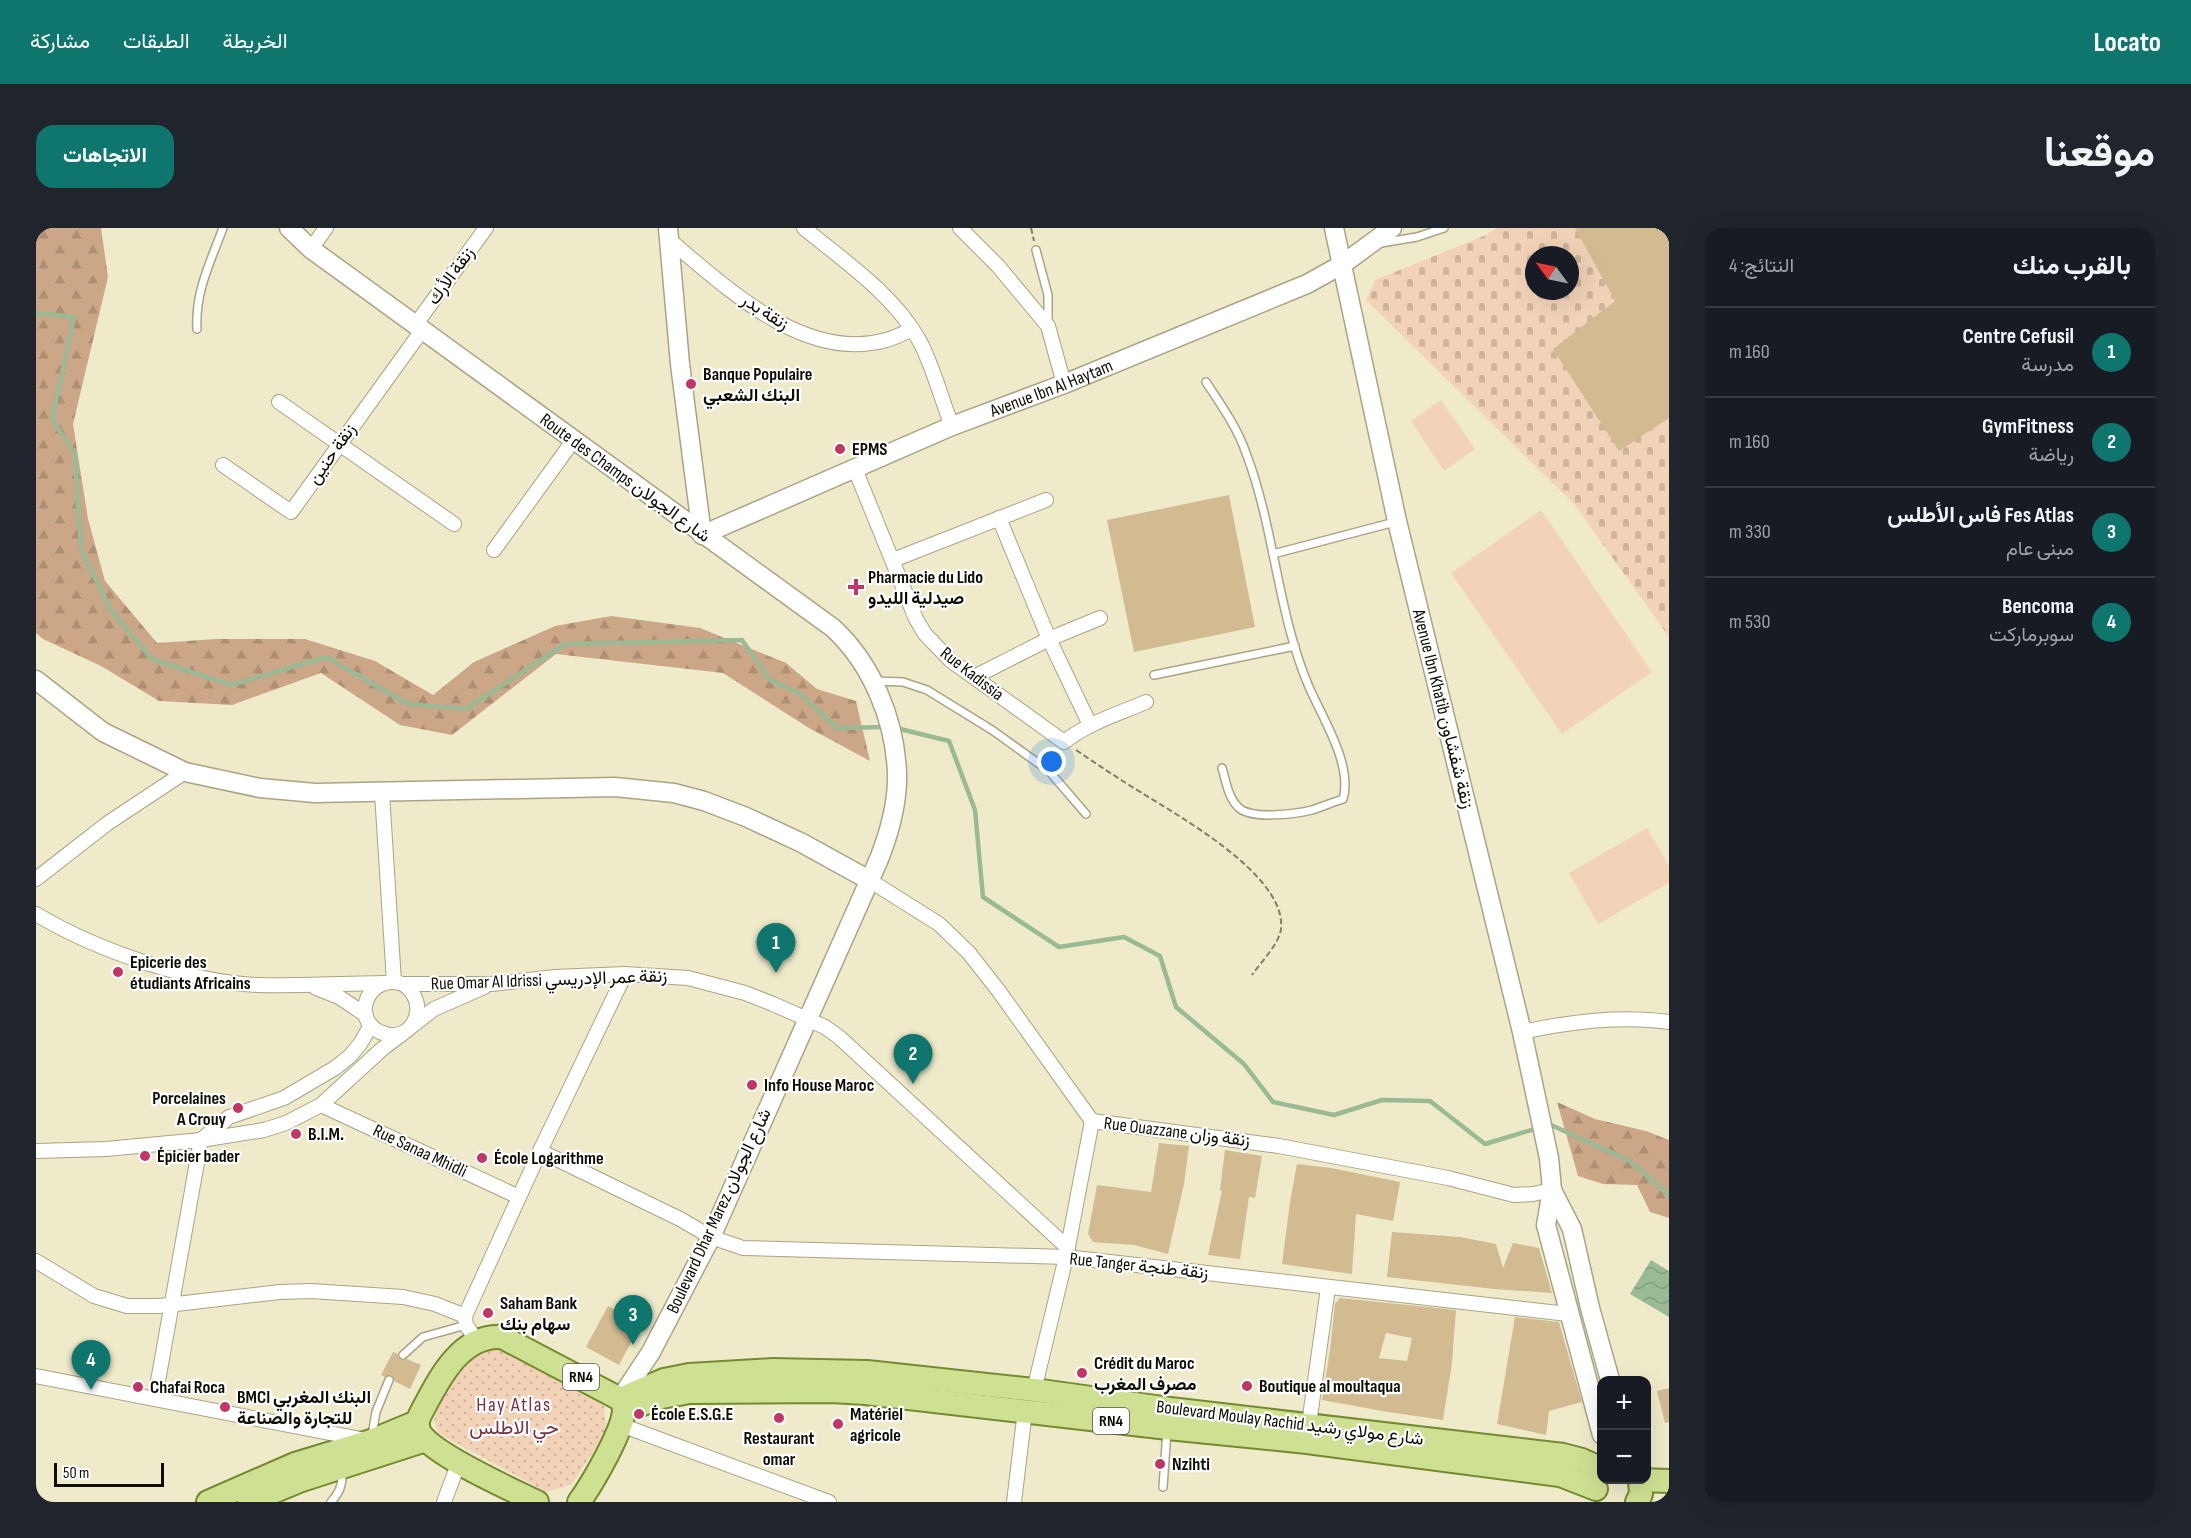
<!DOCTYPE html>
<html lang="ar">
<head>
<meta charset="utf-8">
<style>
	body { margin:0; font-family:"Sofia Sans Condensed",Vazirmatn,sans-serif; background:#20242c; color:#f1f3f6; direction:rtl }
	.controls { position:absolute; right:18px; bottom:18px; display:grid; overflow:hidden; border-radius:12px; box-shadow:0 6px 24px #0002 }
	.controls button { width:54px; height:54px; display:grid; place-items:center; padding:0; border:0; border-bottom:2px solid #363941; background:#171b24; color:#f1f3f6; font:30px sans-serif }
	.compass { position:absolute; left:1489px; top:18px; width:54px; height:54px; border-radius:50%; background:#171b24; box-shadow:0 6px 24px #0002; rotate:303deg }
	.scale { position:absolute; left:18px; bottom:15px; width:110px; box-sizing:border-box; padding-left:6px; border:3px solid #0e0c03; border-top:0; font-size:16px; line-height:21px; white-space:nowrap; color:#0e0c03; -webkit-text-stroke:4px #fff; paint-order:stroke }
	.you { position:absolute; left:1016px; top:534px; width:21px; height:21px; margin:-15px; border:4px solid #fff; border-radius:50%; background:#1a73e8; box-shadow:0 0 0 9px #1a73e833 }
	.badge { display:grid; place-items:center; width:39px; height:39px; border-radius:50%; background:#0f766e; color:#fff; font-size:20px; font-weight:700 }
	.pin { position:absolute; translate:-50% -50px; filter:drop-shadow(0 2px 3px #0008) }
	.pin::after { content:''; position:absolute; top:32px; width:21px; height:18px; background:inherit; clip-path:polygon(0 0,100% 0,50% 100%) }
	.list { margin:0; padding:0; list-style:none }
	h2 { display:flex; justify-content:space-between; align-items:center; height:78px; margin:0; padding:0 24px; font-size:26px }
	h2 small { font-size:20px; font-weight:400; color:#9ea1a6 }
	.list li { display:grid; grid-template-columns:39px 1fr auto; gap:18px; align-items:center; box-sizing:border-box; height:90px; padding:0 24px; border-top:2px solid #363941 }
	.list b { display:block; font-size:22px; white-space:nowrap }
	.list p { margin:0; font-size:20px; white-space:nowrap; color:#9ea1a6 }
	.list em { font-size:20px; font-style:normal; color:#9ea1a6 }
	.map { position:relative; flex:none; width:1633px; height:1274px; overflow:hidden; direction:ltr; border-radius:18px }
	header { display:flex; align-items:center; gap:36px; box-sizing:border-box; height:84px; padding:0 30px; background:#0f766e; color:#fff }
	header strong { font-size:28px }
	nav { display:flex; gap:33px; margin-inline-start:auto; font-size:21px }
	.intro { display:flex; align-items:center; justify-content:space-between; box-sizing:border-box; height:144px; padding:0 36px }
	h1 { margin:0; font-size:42px }
	.button { padding:15px 27px; border-radius:18px; background:#0f766e; color:#fff; font-size:21px; font-weight:700 }
	main { display:flex; gap:36px; padding:0 36px }
	aside { flex:1; background:#171b24; border-radius:18px; box-shadow:0 6px 24px #0002 }
	.map>svg:first-child { display:block }
</style>
</head>
<body>
<header>
<strong>Locato</strong>
<nav><a>الخريطة</a><a>الطبقات</a><a>مشاركة</a></nav>
</header>
<div class="intro"><h1>موقعنا</h1><a class="button">الاتجاهات</a></div>
<main>
<aside>
<h2>بالقرب منك<small>النتائج: 4</small></h2>
<ul class="list">
<li><span class="badge">1</span><div><b>Centre Cefusil</b><p>مدرسة</p></div><em>160 m</em></li>
<li><span class="badge">2</span><div><b>GymFitness</b><p>رياضة</p></div><em>160 m</em></li>
<li><span class="badge">3</span><div><b>Fes Atlas فاس الأطلس</b><p>مبنى عام</p></div><em>330 m</em></li>
<li><span class="badge">4</span><div><b>Bencoma</b><p>سوبرماركت</p></div><em>530 m</em></li>
</ul>
</aside>
<div class="map">
<svg width="1633" height="1274" viewBox="0 0 1633 1274">
	<defs>
		<pattern id="grass-dots" width="8" height="8" patternUnits="userSpaceOnUse" patternTransform="scale(1.5)"><rect width="8" height="8" fill="#f2d3b8"/><path d="M2 2h.1M6 6h.1" fill="none" stroke="#ceb49d" stroke-width="1.8" stroke-linecap="round"/></pattern>
		<pattern id="forest-firs" width="22" height="20" patternUnits="userSpaceOnUse" patternTransform="scale(1.5)"><rect width="22" height="20" fill="#cca787"/><path d="M5 1l3.5 6h-7zM16 11l3.5 6h-7z" fill="#ae8f73"/></pattern>
		<pattern id="cemetery-stones" width="16" height="16" patternUnits="userSpaceOnUse" patternTransform="scale(1.5)"><rect width="16" height="16" fill="#f2d3b8"/><path d="M2 7V4a2 2 0 0 1 4 0v3zM10 15v-3a2 2 0 0 1 4 0v3z" fill="#ceb49d"/></pattern>
		<pattern id="water-waves" width="16" height="10" patternUnits="userSpaceOnUse" patternTransform="scale(1.5)"><rect width="16" height="10" fill="#9aba95"/><path d="M0 5q4-4 8 0t8 0" fill="none" stroke="#849f7f"/></pattern>
	</defs>
	<rect width="100%" height="100%" fill="#efebca"/>
	<polygon fill="url(#grass-dots)" points="458,1118 568,1178 570,1204 536,1256 511,1264 403,1206 398,1192 404,1173 431,1129"/>
	<g fill="url(#forest-firs)">
		<polygon points="0,0 65,0 72,49 37,196 52,291 69,353 121,415 180,411 269,411 339,433 397,467 438,434 519,398 575,388 664,400 750,435 781,461 820,473 834,533 773,500 687,445 520,426 416,507 364,497 285,445 196,477 123,473 65,438 7,411 0,405"/>
		<polygon points="1521,874 1559,891 1610,903 1633,912 1633,990 1614,984 1601,957 1567,956 1542,948"/>
	</g>
	<path fill="url(#cemetery-stones)" fill-rule="evenodd" d="M1461,0H1633V409L1539,277L1330,72L1339,52L1450,7ZM1498,27H1534V63H1498Z"/>
	<g fill="#f2d3b8">
		<polygon points="1405,172 1439,221 1408,243 1375,193"/>
		<polygon points="1505,282 1616,444 1526,506 1415,345"/>
		<polygon points="1611,600 1633,638 1633,655 1562,696 1533,645"/>
	</g>
	<polygon fill="url(#water-waves)" points="1615,1032 1633,1043 1633,1089 1594,1066"/>
	<g fill="none" stroke-linecap="round" stroke-linejoin="round">
		<g stroke="#9aba95" stroke-width="4.5">
			<polyline points="0,85 38,89 16,191 39,227 45,321 74,381 116,431 195,457 290,429 372,476 430,481 529,416 706,412 734,452 764,466 801,500 849,499"/>
			<polyline points="860,500 913,513 939,582 947,669 1023,719 1088,709 1124,728 1140,779 1208,836 1237,874 1298,887 1346,872 1394,873 1449,916 1502,900"/>
			<polyline points="1510,898 1515,897 1594,933 1633,967"/>
		</g>
	</g>
	<g fill="#d2bb91" fill-rule="evenodd">
		<polygon points="1539,0 1633,0 1633,190 1583,223 1517,121 1579,73"/>
		<polygon points="1193,267 1219,399 1098,424 1071,292"/>
		<polygon points="1123,915 1153,918 1148,956 1132,1026 1098,1017 1057,1014 1052,1006 1061,957 1115,964"/>
		<polygon points="1189,922 1226,928 1219,970 1213,969 1204,1031 1172,1027 1186,963 1184,962"/>
		<polygon points="1261,936 1295,940 1364,954 1357,993 1320,986 1316,1046 1246,1036 1254,974"/>
		<polygon points="1356,1004 1424,1009 1460,1016 1467,1040 1477,1015 1503,1020 1516,1065 1458,1061 1351,1049"/>
		<path d="M1304,1070L1420,1082L1416,1135L1407,1192L1352,1184L1286,1172L1294,1122L1299,1076ZM1350,1105L1376,1110L1371,1133L1343,1130Z"/>
		<polygon points="572,1078 605,1096 583,1137 550,1119"/>
		<polygon points="1479,1089 1523,1094 1546,1174 1513,1183 1510,1207 1461,1196"/>
		<polygon points="357,1124 362,1126 365,1132 371,1131 385,1137 374,1161 358,1153 356,1147 349,1149 345,1147"/>
		<polygon points="1633,1160 1633,1194 1629,1195 1621,1163"/>
	</g>
	<g fill="none" stroke-linecap="round" stroke-linejoin="round">
		<g stroke="#a8a485" stroke-width="10">
			<g id="service">
				<polyline points="1345,15 1381,9 1408,0"/>
				<polyline points="1000,22 1012,67 1012,95"/>
				<path d="M161,101C159,64 174,35 187,0"/>
				<path d="M1170,154C1185,177 1201,199 1210,225C1239,301 1241,384 1273,459C1286,489 1317,537 1307,571C1297,574 1286,579 1276,582C1260,586 1214,592 1202,579C1192,569 1190,553 1186,540"/>
				<polyline points="1237,326 1359,294"/>
				<polyline points="1118,447 1259,418"/>
				<polyline points="840,453 867,454 891,462 956,502 1013,543 1050,586"/>
				<polyline points="367,1127 387,1109 430,1097"/>
				<polyline points="336,1207 340,1184 353,1152"/>
				<polyline points="1127,1259 1131,1203"/>
				<path d="M295,1274C304,1265 307,1256 306,1244"/>
			</g>
		</g>
		<g stroke="#a8a485" stroke-width="16">
			<g id="minor">
				<path d="M768,0C808,33 857,66 883,112C896,135 906,173 916,198"/>
				<polyline points="924,0 962,38 1012,98 1028,156"/>
				<path d="M632,11C690,59 768,135 850,112C859,110 868,105 876,101"/>
				<polyline points="275,21 290,0"/>
				<polyline points="380,96 450,0"/>
				<polyline points="243,174 418,296"/>
				<polyline points="187,237 255,284 387,101"/>
				<path d="M819,241L880,391L889,406L914,432L1028,514C1052,495 1082,486 1110,474"/>
				<polyline points="963,290 1013,411 1054,497"/>
				<polyline points="458,322 537,213"/>
				<polyline points="857,332 1010,272"/>
				<polyline points="938,449 1013,411 1064,390"/>
				<polyline points="346,565 358,754"/>
				<polyline points="0,651 72,595 149,544"/>
				<polyline points="833,652 903,696 933,725 962,762 1056,893 1243,918 1412,950 1478,967 1497,966 1516,962"/>
				<path d="M0,686C60,722 152,754 222,757C263,758 305,756 346,755"/>
				<path d="M367,756C397,776 375,819 344,804C313,790 334,744 367,756H456L519,749L589,746L652,750L709,765L737,776L789,799L803,809L1032,1020"/>
				<polyline points="280,760 303,769 330,787"/>
				<polyline points="376,798 398,781 448,759"/>
				<path d="M1486,804C1534,794 1584,787 1633,794"/>
				<polyline points="285,877 483,969"/>
				<polyline points="0,923 70,921 165,912 228,902 250,895 285,877 346,821 366,806"/>
				<polyline points="504,923 644,991 675,1009 707,1020 1030,1029 1532,1086"/>
				<polyline points="0,1033 58,1068 91,1078 123,1078 244,1064 275,1063 367,1069 399,1076 429,1088"/>
				<polyline points="441,1113 430,1097 429,1088 504,923 589,746"/>
				<polyline points="0,1148 330,1212"/>
				<polyline points="998,1162 1030,1029 1056,893"/>
				<polyline points="119,1170 165,912 193,889 248,870 299,840 314,828 324,816 335,797"/>
				<polyline points="1273,1196 1292,1060"/>
				<polyline points="585,1197 793,1274"/>
				<polyline points="408,1274 423,1234"/>
				<polyline points="978,1274 989,1183"/>
			</g>
		</g>
		<g stroke="#a8a485" stroke-width="21">
			<g id="tertiary">
				<path d="M253,0L275,21L797,400C836,436 859,492 861,545C862,575 854,603 843,631L675,1009L615,1124L584,1171"/>
				<path id="s1" d="M632,0L644,136L666,307L916,198L1028,156L1271,56L1307,36L1356,0"/>
				<polyline points="1298,0 1361,293 1486,804 1513,930 1516,962 1510,997 1566,1207"/>
				<polyline points="0,452 67,504 149,544 224,560 279,565 579,559 638,565 668,573 710,589 766,615 833,652"/>
				<polyline points="1516,962 1536,1001 1554,1080 1574,1152"/>
			</g>
		</g>
		<g stroke="#758931" stroke-width="26">
			<g id="primary">
				<polyline points="584,1171 628,1152 653,1147 737,1142 831,1144 998,1162 1134,1181 1527,1227 1546,1232 1566,1241"/>
				<polyline points="604,1177 626,1169 654,1164 795,1163 829,1165 1132,1200 1271,1214 1524,1247 1560,1261"/>
				<polyline points="1604,1252 1633,1253"/>
				<polyline points="172,1274 259,1236 335,1213 381,1194"/>
				<polyline points="213,1274 263,1253 390,1212"/>
				<path d="M501,1274C474,1261 398,1227 384,1205C381,1199 381,1193 384,1187C401,1155 423,1106 466,1109L584,1171C586,1174 587,1176 588,1180C589,1200 556,1256 543,1274"/>
				<polyline points="1601,1274 1605,1266 1604,1252"/>
			</g>
		</g>
		<g stroke="#817e69" stroke-width="2" stroke-dasharray="6 3" stroke-linecap="butt">
			<polyline points="995,0 998,13"/>
			<path d="M1040,522C1062,537 1083,551 1106,565C1144,589 1251,648 1245,701C1243,716 1225,734 1216,747"/>
		</g>
		<use href="#service" stroke="#fff" stroke-width="7"/>
		<use href="#minor" stroke="#fff" stroke-width="14"/>
		<use href="#tertiary" stroke="#fff" stroke-width="18"/>
		<use href="#primary" stroke="#cee192" stroke-width="22"/>
	</g>
	<g fill="#c23565" stroke="#fff" stroke-width="2">
		<circle cx="655" cy="156" r="6"/>
		<circle cx="804" cy="221" r="6"/>
		<path d="M817 350h6v6h6v6h-6v6h-6v-6h-6v-6h6z"/>
		<circle cx="82" cy="744" r="6"/>
		<circle cx="716" cy="857" r="6"/>
		<circle cx="202" cy="880" r="6"/>
		<circle cx="260" cy="906" r="6"/>
		<circle cx="109" cy="928" r="6"/>
		<circle cx="446" cy="930" r="6"/>
		<circle cx="452" cy="1085" r="6"/>
		<circle cx="1046" cy="1145" r="6"/>
		<circle cx="1211" cy="1158" r="6"/>
		<circle cx="102" cy="1159" r="6"/>
		<circle cx="189" cy="1179" r="6"/>
		<circle cx="603" cy="1186" r="6"/>
		<circle cx="743" cy="1190" r="6"/>
		<circle cx="802" cy="1196" r="6"/>
		<circle cx="1124" cy="1236" r="6"/>
	</g>
	<g text-anchor="middle" dominant-baseline="central" stroke-width="4.5" stroke-linejoin="round" paint-order="stroke">
		<g fill="#fff" stroke="#56554f" stroke-width="1.5">
			<rect x="527" y="1136" width="36" height="26" rx="4.5"/>
			<rect x="1057" y="1180" width="36" height="26" rx="4.5"/>
		</g>
		<g font-size="16" font-weight="bold" fill="#0e0c03">
			<text x="545" y="1149">RN4</text>
			<text x="1075" y="1193">RN4</text>
		</g>
		<g font-size="18" fill="#0e0c03" stroke="#fff">
			<text transform="translate(415 48) rotate(-54)">زنقة الأرك</text>
			<text transform="translate(729 84) rotate(32)">زنقة بدر</text>
			<text stroke="none"><textPath href="#s1" startOffset="688">Avenue Ibn Al Haytam</textPath></text>
			<text transform="translate(296 226) rotate(-55)">زنقة حنين</text>
			<text transform="translate(589 250) rotate(36)">Route des Champs شارع الجولان</text>
			<text transform="translate(936 446) rotate(38)">Rue Kadissia</text>
			<text transform="translate(1407 481) rotate(76)">Avenue Ibn Khatib زنقة شفشاون</text>
			<text transform="translate(513 752) rotate(-2)">Rue Omar Al Idrissi زنقة عمر الإدريسي</text>
			<text transform="translate(1141 904) rotate(7)">Rue Ouazzane زنقة وزان</text>
			<text transform="translate(384 923) rotate(25)">Rue Sanaa Mhidli</text>
			<text transform="translate(683 983) rotate(-65)">Boulevard Dhar Marez شارع الجولان</text>
			<text transform="translate(1103 1038) rotate(6)">Rue Tanger زنقة طنجة</text>
			<text transform="translate(1254 1195) rotate(7)">Boulevard Moulay Rachid شارع مولاي رشيد</text>
		</g>
		<g font-size="18" font-weight="bold" fill="#0e0c03" stroke="#fff" text-anchor="start">
			<text x="667" y="146">Banque Populaire<tspan x="667" dy="21">البنك الشعبي</tspan></text>
			<text x="816" y="221">EPMS</text>
			<text x="832" y="349">Pharmacie du Lido<tspan x="832" dy="21">صيدلية الليدو</tspan></text>
			<text x="94" y="734">Epicerie des<tspan x="94" dy="21">étudiants Africains</tspan></text>
			<text x="728" y="857">Info House Maroc</text>
			<text x="190" y="870" text-anchor="end">Porcelaines<tspan x="190" dy="21">A Crouy</tspan></text>
			<text x="272" y="906">B.I.M.</text>
			<text x="121" y="928">Épicier bader</text>
			<text x="458" y="930">École Logarithme</text>
			<text x="464" y="1075">Saham Bank<tspan x="464" dy="21">سهام بنك</tspan></text>
			<text x="1058" y="1135">Crédit du Maroc<tspan x="1058" dy="21">مصرف المغرب</tspan></text>
			<text x="1223" y="1158">Boutique al moultaqua</text>
			<text x="114" y="1159">Chafai Roca</text>
			<text x="201" y="1169">BMCI البنك المغربي<tspan x="201" dy="21">للتجارة والصناعة</tspan></text>
			<text x="615" y="1186">École E.S.G.E</text>
			<text x="814" y="1186">Matériel<tspan x="814" dy="21">agricole</tspan></text>
			<text x="743" y="1210" text-anchor="middle">Restaurant<tspan x="743" dy="21">omar</tspan></text>
			<text x="1136" y="1236">Nzihti</text>
		</g>
		<g font-size="20" letter-spacing="1.5" fill="#773145" stroke="#fff">
			<text x="478" y="1177">Hay Atlas<tspan x="478" dy="23">حي الاطلس</tspan></text>
		</g>
	</g>
</svg>
<div class="controls">
<button>+</button>
<button>−</button>
</div>
<svg class="compass" viewBox="-18 -18 36 36"><path d="M0-13l5 13h-10z" fill="#e53935"/><path d="M0 13l5-13h-10z" fill="#9ea1a6"/></svg>
<div class="scale">50 m</div>
<div class="you"></div>
<div class="pin badge" style="left:740px;top:745px">1</div>
<div class="pin badge" style="left:877px;top:856px">2</div>
<div class="pin badge" style="left:597px;top:1117px">3</div>
<div class="pin badge" style="left:55px;top:1162px">4</div>
</div>
</main>
</body>
</html>
